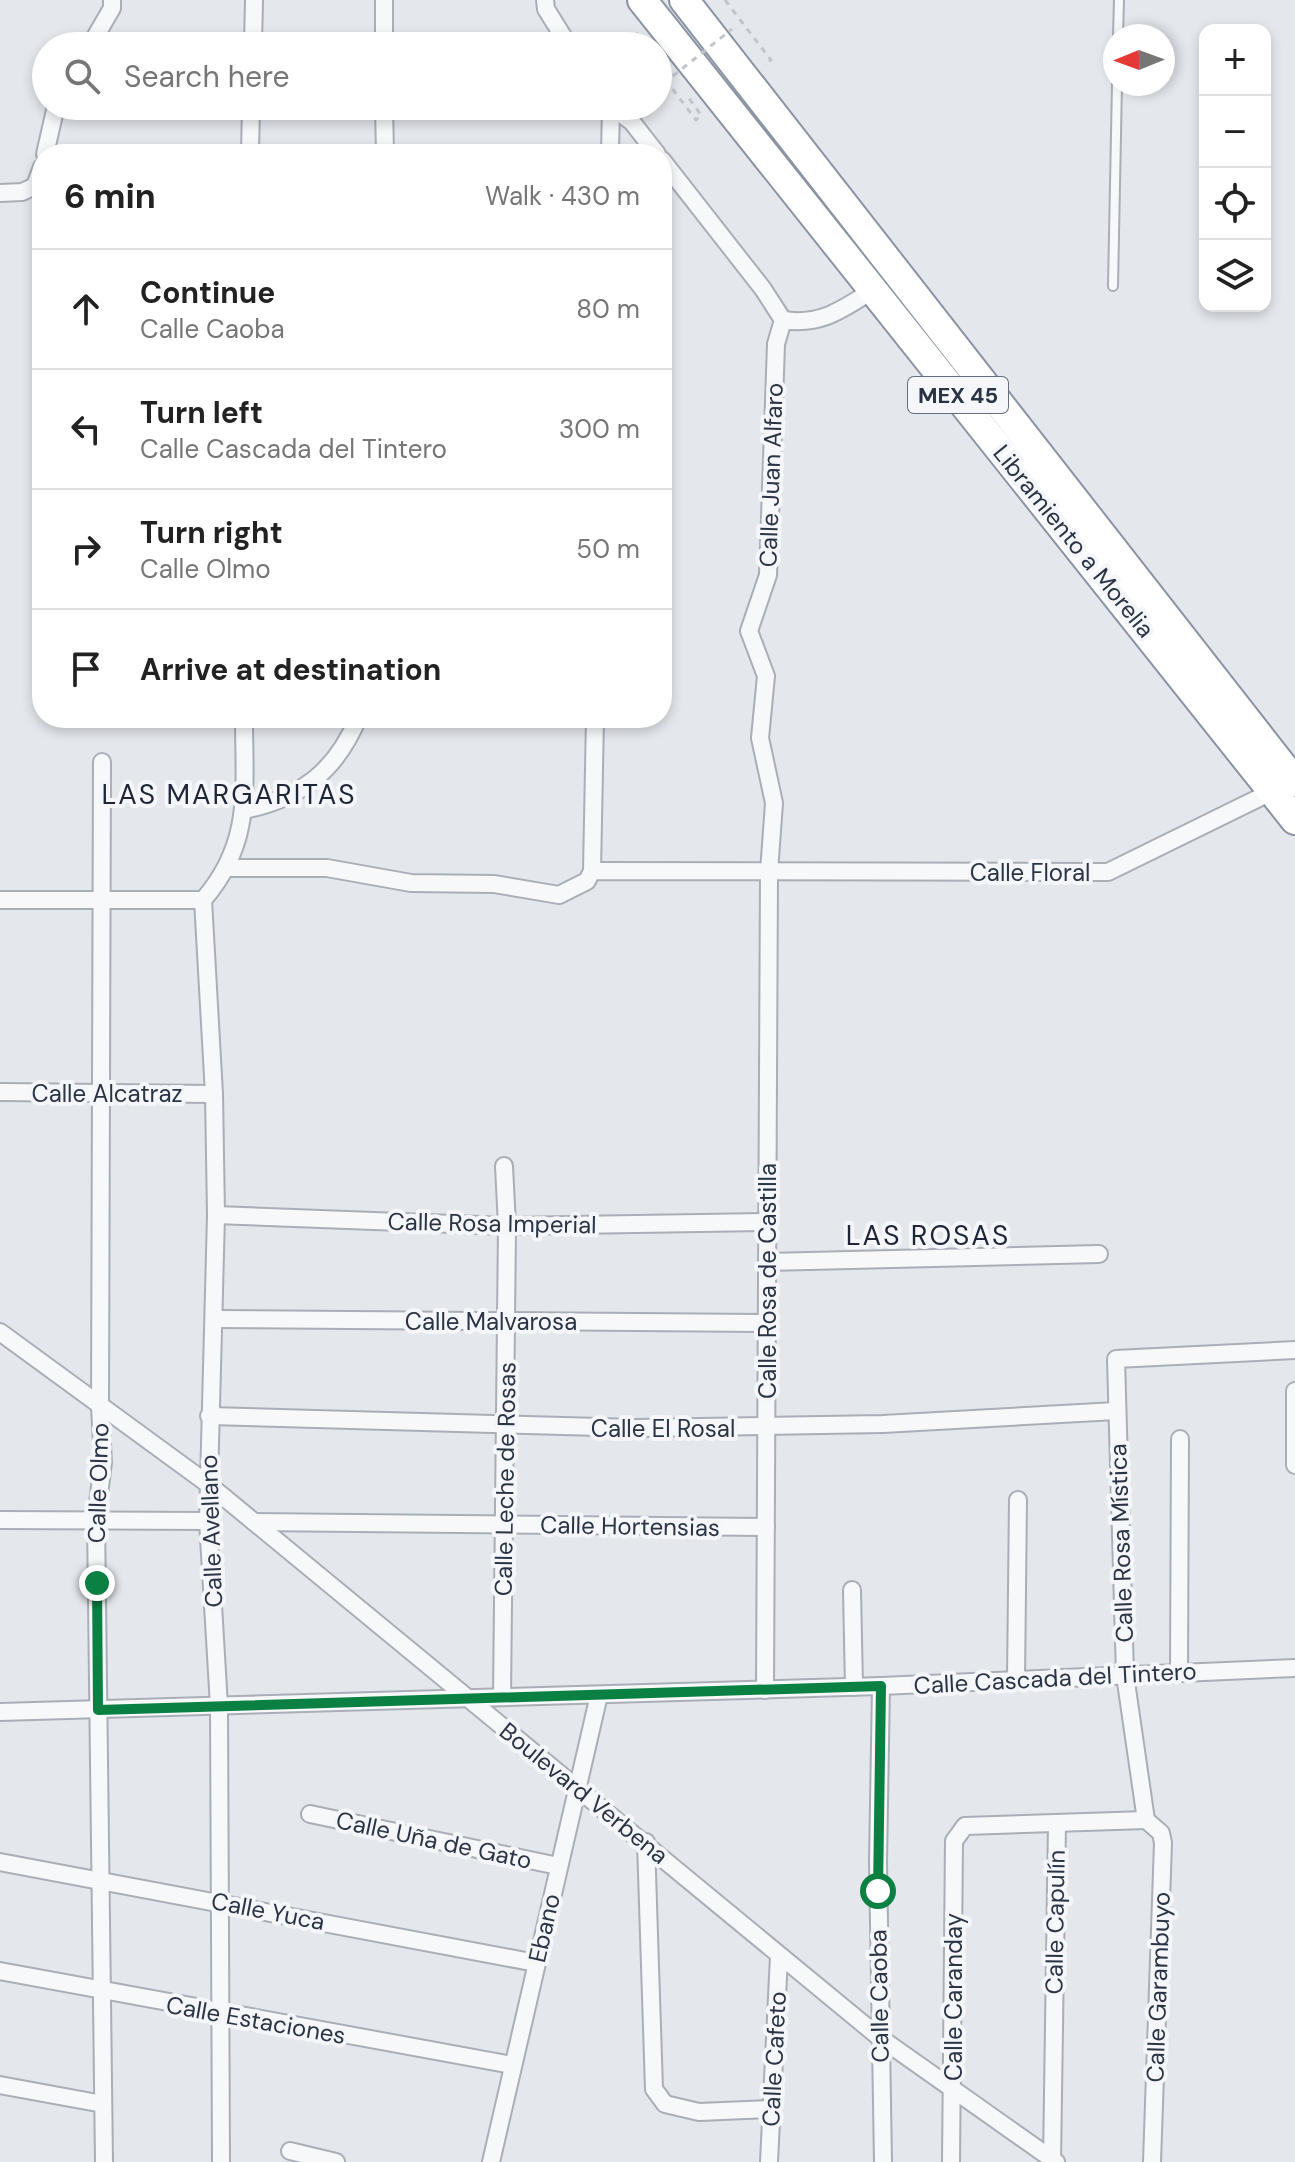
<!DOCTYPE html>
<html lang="en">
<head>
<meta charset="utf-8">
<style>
	body { margin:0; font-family:"DM Sans",sans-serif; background:#f6f6f6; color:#222 }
	.controls { position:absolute; right:24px; top:24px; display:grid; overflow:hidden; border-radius:16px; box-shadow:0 4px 12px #0003 }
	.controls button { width:72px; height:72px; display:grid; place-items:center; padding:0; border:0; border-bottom:2px solid #e0e0e0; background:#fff; color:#222; font:40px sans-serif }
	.compass { position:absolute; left:1103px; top:24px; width:72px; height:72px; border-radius:50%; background:#fff; box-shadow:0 4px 12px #0003; rotate:269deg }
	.stop { position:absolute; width:24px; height:24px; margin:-18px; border:6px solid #0b8043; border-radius:50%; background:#fff }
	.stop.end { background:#0b8043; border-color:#fff; box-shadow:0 2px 8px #0008 }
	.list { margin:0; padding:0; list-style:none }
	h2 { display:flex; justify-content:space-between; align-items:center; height:104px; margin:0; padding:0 32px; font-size:34px }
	h2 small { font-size:26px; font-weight:400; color:#767676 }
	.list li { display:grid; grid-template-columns:52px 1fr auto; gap:24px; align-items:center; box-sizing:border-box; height:120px; padding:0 32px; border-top:2px solid #e0e0e0 }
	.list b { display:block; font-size:30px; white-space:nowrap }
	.list p { margin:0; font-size:26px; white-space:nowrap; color:#767676 }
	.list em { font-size:26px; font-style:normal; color:#767676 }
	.icon { flex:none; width:44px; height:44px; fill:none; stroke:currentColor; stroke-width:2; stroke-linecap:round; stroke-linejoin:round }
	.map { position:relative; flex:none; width:1295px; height:2162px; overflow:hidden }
	.search { position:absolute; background:#fff; box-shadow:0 4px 12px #0003; left:32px; top:32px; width:640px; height:88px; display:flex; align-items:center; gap:20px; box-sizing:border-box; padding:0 28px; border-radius:44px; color:#767676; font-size:30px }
	.panel { position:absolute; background:#fff; box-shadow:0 4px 12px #0003; left:32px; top:144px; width:640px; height:584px; border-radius:32px }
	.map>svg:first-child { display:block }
</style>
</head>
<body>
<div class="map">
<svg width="1295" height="2162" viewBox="0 0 1295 2162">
	<rect width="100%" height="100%" fill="#e4e7ec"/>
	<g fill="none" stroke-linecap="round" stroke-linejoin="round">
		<g stroke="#a9aeb7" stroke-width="12">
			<g id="lane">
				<polyline points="1118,36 1119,0"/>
				<polyline points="1113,286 1117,84"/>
			</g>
		</g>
		<g stroke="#a9aeb7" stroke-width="20">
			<g id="street">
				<polyline points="384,0 384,46"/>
				<polyline points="545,0 546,9 569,46"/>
				<polyline points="90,46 112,8 112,0"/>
				<polyline points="253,46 254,0"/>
				<polyline points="384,106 385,154"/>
				<polyline points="610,106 632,122 657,154"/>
				<polyline points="45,154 56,106"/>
				<polyline points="250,154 251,106"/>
				<polyline points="610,154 611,107"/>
				<polyline points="662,160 763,289 783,320 776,344 768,575 749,631 766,676 760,738 774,803 769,872 765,1690"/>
				<polyline points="0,193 22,192 35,186 42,167"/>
				<path d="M783,320C821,326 843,309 873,290"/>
				<polyline points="102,762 100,1407 103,1462 96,1520 104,2162"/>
				<path d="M244,810C300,799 336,771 358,718"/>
				<polyline points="228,868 327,868 411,883 494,884 559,895 587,881 592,871 1108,872 1273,791"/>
				<polyline points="592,871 595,718"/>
				<polyline points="0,900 203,900"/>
				<polyline points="203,900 214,1094 216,1215 208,1521 219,1706 221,2162"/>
				<path d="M203,900C253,843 244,788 244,718"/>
				<polyline points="0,1092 214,1094"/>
				<polyline points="216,1215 507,1226 767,1222"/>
				<polyline points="767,1262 1099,1254"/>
				<polyline points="215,1319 767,1323"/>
				<polyline points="0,1332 208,1484 879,2037 1056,2162"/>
				<polyline points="1295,1391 1295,1465"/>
				<polyline points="209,1416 636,1428 883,1424 1116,1411"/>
				<polyline points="0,1520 208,1521"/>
				<polyline points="254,1522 766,1527"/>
				<polyline points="852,1590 854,1687"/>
				<polyline points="1179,1673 1180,1439"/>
				<polyline points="1016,1680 1018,1500"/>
				<polyline points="881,1686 878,1862 883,2162"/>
				<polyline points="502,1697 507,1226 504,1166"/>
				<polyline points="0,1712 881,1686 1295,1668"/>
				<polyline points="310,1814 558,1866"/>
				<polyline points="1146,1820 1125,1675 1116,1359 1295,1350"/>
				<polyline points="1146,1820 1161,1833 1163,1843 1152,2162"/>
				<polyline points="646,1842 654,2089 665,2104 699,2112 772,2109"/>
				<polyline points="0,1862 536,1963"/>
				<polyline points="0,1971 512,2065"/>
				<polyline points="0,2085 103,2104"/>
				<polyline points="290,2151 336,2162"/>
				<polyline points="491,2162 599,1695"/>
				<polyline points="769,2162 779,1956"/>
				<polyline points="951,2162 954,1841 965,1826 1146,1820"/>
				<polyline points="1052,2162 1057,1823"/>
			</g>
		</g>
		<g stroke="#8b94a3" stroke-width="32">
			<g id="highway">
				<polyline points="642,0 1295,820"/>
				<polyline points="684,0 1295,782"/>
			</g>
		</g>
		<g stroke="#c2c5cb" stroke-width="3" stroke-dasharray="6 6" stroke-linecap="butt">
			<polyline points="725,0 771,60 764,65"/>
			<polyline points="638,33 633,37 640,46"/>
			<polyline points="658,70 696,120 701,115 686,94"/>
		</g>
		<use href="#lane" stroke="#f7f8fa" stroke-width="8"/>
		<use href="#street" stroke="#f7f8fa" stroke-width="16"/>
		<use href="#highway" stroke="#fff" stroke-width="28"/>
		<polyline stroke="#c2c5cb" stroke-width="3" stroke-dasharray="6 6" stroke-linecap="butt" points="673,76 732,29"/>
	</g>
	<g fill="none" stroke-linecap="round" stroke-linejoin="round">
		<polyline stroke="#0b8043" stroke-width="10" points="97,1583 98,1710 881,1686 878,1891"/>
	</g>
	<g text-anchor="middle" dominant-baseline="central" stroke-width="8" stroke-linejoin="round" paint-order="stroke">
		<rect fill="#f4f6f9" stroke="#676e7b" stroke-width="2" x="908" y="377" width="100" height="36" rx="6"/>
		<g font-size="22" font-weight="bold" fill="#2b3445">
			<text x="958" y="395">MEX 45</text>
		</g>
		<g font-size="24" fill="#2b3445" stroke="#f4f6f9">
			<text transform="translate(771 475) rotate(-88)">Calle Juan Alfaro</text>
			<text transform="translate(1074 541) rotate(51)">Libramiento a Morelia</text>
			<text x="1030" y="872">Calle Floral</text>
			<text x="107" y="1093">Calle Alcatraz</text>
			<text transform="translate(492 1223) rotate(1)">Calle Rosa Imperial</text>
			<text transform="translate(767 1281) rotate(-90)">Calle Rosa de Castilla</text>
			<text x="491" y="1321">Calle Malvarosa</text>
			<text x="663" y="1428">Calle El Rosal</text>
			<text transform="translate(505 1479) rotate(-89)">Calle Leche de Rosas</text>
			<text transform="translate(98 1483) rotate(-88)">Calle Olmo</text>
			<text transform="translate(630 1526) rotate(1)">Calle Hortensias</text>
			<text transform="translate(211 1531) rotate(-92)">Calle Avellano</text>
			<text transform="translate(1121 1543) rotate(-92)">Calle Rosa Mística</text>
			<text transform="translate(1055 1678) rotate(-3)">Calle Cascada del Tintero</text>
			<text transform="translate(584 1793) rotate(39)">Boulevard Verbena</text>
			<text transform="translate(434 1840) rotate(12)">Calle Uña de Gato</text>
			<text transform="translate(268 1911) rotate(11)">Calle Yuca</text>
			<text transform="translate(1055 1922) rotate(-89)">Calle Capulín</text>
			<text transform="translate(544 1928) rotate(-77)">Ebano</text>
			<text transform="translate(1158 1987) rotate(-88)">Calle Garambuyo</text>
			<text transform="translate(879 1996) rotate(-91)">Calle Caoba</text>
			<text transform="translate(953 1997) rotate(-90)">Calle Caranday</text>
			<text transform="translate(256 2020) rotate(10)">Calle Estaciones</text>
			<text transform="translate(774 2059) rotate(-87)">Calle Cafeto</text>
		</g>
		<g font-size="28" letter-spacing="2" fill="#1d2536" stroke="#f4f6f9">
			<text x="229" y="794">LAS MARGARITAS</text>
			<text x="928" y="1235">LAS ROSAS</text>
		</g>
	</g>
</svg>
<div class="controls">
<button>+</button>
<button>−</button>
<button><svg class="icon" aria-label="locate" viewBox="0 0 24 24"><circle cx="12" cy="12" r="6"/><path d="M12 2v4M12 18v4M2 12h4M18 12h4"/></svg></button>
<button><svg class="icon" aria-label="layers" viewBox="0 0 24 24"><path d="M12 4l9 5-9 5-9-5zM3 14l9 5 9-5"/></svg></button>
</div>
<svg class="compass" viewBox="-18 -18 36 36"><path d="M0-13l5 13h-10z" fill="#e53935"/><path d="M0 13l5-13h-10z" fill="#767676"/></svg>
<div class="stop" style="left:878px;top:1891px"></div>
<div class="stop end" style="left:97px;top:1583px"></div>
<div class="search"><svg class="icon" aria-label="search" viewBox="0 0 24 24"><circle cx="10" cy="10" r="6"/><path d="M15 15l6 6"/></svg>Search here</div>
<section class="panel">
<h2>6 min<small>Walk · 430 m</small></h2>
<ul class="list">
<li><svg class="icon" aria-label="ahead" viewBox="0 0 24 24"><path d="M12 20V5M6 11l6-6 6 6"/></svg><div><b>Continue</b><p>Calle Caoba</p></div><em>80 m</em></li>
<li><svg class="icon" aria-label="left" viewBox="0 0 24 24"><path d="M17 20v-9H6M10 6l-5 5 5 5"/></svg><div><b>Turn left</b><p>Calle Cascada del Tintero</p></div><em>300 m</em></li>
<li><svg class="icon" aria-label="right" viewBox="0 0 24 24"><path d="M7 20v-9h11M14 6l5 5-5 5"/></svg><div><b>Turn right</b><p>Calle Olmo</p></div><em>50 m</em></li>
<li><svg class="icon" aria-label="arrive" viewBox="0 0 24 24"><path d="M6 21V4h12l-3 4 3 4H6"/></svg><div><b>Arrive at destination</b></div></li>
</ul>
</section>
</div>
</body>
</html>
